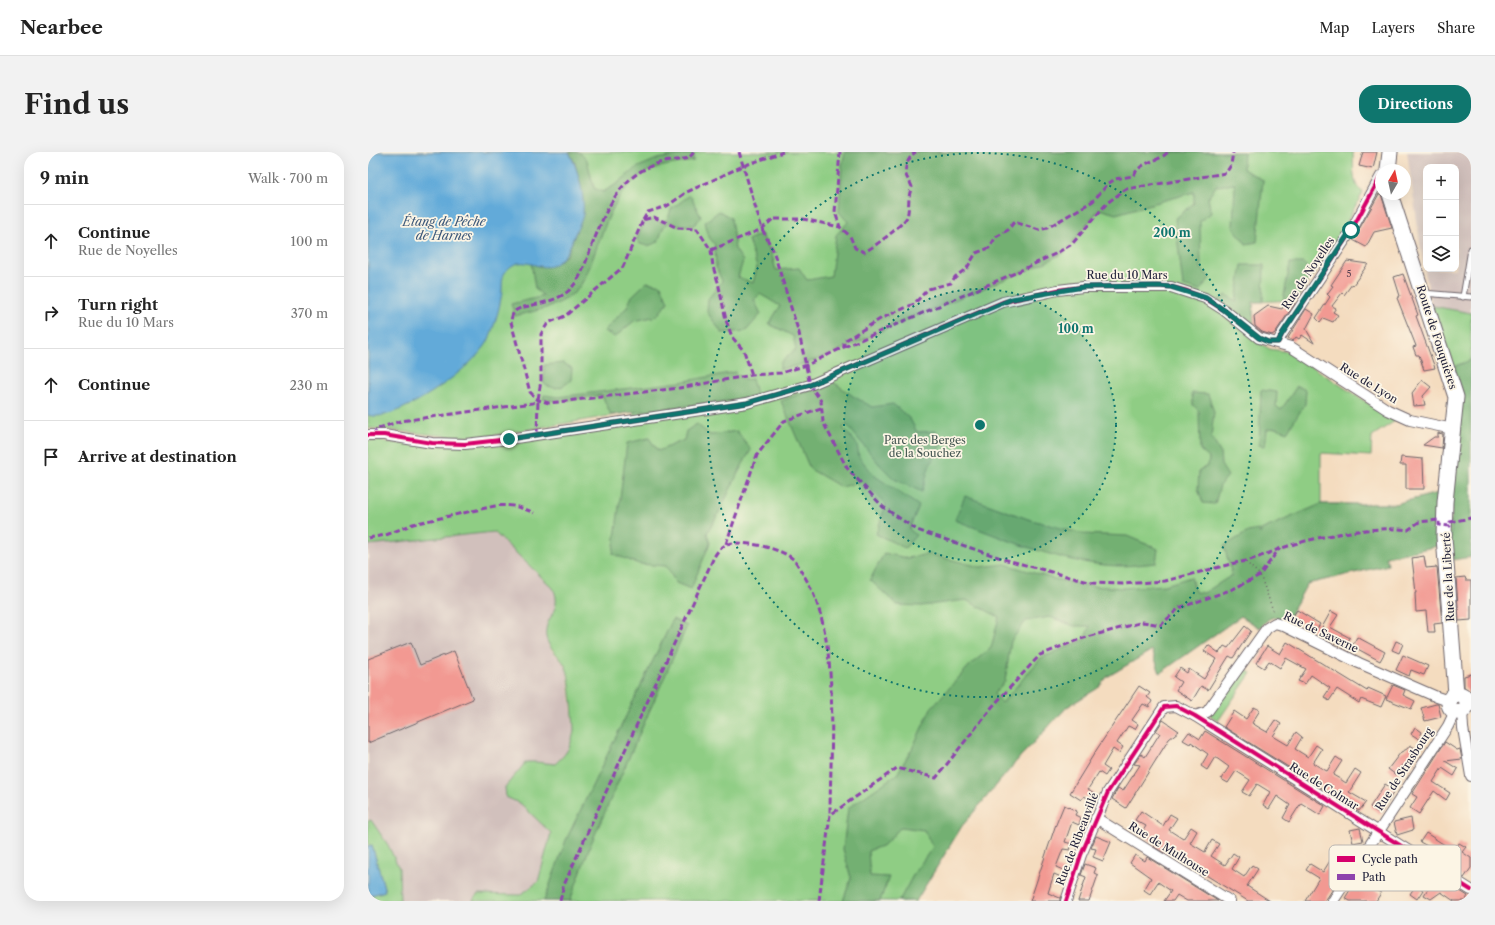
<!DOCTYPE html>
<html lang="en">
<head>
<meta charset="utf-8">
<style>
	body { margin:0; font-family:"Libre Caslon Text",serif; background:#f2f2f2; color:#222 }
	.controls { position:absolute; right:12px; top:12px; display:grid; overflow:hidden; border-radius:8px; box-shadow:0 4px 16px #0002 }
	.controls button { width:36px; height:36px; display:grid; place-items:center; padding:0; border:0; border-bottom:1px solid #e0e0e0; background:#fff; color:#222; font:20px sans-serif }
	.compass { position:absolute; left:1007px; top:12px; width:36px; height:36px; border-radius:50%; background:#fff; box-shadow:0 4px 16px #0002; rotate:9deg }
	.stop { position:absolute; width:12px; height:12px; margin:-9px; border:3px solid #0f766e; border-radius:50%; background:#fff }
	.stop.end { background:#0f766e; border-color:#fff; box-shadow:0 1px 4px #0008 }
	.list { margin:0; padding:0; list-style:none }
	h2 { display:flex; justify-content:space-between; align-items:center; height:52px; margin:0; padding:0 16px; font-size:17px }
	h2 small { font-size:13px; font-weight:400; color:#767676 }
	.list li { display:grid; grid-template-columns:26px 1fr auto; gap:12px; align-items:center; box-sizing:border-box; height:72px; padding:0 16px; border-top:1px solid #e0e0e0 }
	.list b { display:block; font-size:15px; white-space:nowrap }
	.list p { margin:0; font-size:13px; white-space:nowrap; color:#767676 }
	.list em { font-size:13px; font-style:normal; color:#767676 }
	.icon { flex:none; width:22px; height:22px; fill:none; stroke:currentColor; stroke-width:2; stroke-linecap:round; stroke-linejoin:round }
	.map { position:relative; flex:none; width:1103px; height:749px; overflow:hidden; border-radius:16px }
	header { display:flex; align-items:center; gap:24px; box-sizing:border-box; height:56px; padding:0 20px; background:#fff; border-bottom:1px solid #e0e0e0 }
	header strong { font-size:19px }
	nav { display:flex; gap:22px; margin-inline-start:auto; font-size:14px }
	.intro { display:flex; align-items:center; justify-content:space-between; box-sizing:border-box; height:96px; padding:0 24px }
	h1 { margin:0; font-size:28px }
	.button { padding:10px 18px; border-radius:16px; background:#0f766e; color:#fff; font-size:14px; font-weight:700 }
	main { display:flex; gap:24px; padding:0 24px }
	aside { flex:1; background:#fff; border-radius:16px; box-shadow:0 4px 16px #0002 }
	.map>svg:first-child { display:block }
</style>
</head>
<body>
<header>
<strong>Nearbee</strong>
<nav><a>Map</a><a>Layers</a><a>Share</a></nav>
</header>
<div class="intro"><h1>Find us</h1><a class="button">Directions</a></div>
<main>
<aside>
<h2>9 min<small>Walk · 700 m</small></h2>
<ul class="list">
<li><svg class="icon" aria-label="ahead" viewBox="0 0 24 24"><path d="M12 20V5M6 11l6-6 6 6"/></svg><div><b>Continue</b><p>Rue de Noyelles</p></div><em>100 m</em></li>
<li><svg class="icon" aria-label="right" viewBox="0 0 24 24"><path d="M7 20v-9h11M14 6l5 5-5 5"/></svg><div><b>Turn right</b><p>Rue du 10 Mars</p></div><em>370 m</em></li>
<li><svg class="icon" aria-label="ahead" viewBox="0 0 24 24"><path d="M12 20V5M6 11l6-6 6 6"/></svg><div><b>Continue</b></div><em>230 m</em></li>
<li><svg class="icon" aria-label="arrive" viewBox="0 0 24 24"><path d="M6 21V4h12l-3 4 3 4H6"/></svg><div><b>Arrive at destination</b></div></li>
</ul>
</aside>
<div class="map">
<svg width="1103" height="749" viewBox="0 0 1103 749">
	<rect width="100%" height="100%" fill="#fcf5e5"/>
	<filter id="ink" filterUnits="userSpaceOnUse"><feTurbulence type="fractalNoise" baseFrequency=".025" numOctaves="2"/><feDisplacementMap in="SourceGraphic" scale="8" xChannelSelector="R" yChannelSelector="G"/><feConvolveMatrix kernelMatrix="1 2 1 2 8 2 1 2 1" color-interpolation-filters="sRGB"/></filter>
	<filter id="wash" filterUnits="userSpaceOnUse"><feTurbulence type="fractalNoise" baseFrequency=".012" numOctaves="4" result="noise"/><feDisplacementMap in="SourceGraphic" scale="16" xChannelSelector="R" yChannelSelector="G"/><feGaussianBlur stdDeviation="0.9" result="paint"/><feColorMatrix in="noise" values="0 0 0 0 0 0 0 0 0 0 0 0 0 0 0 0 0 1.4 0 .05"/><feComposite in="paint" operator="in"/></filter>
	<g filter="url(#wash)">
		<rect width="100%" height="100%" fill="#f4dcbf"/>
		<g fill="#d1c0bc" fill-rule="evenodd">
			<path d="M1039,0H1103V161L1064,154L1055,110ZM1058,15H1088V117H1058Z"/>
			<polygon points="126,380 185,436 189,446 188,455 181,469 183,498 193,508 199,518 206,579 200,599 186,613 168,610 138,645 153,652 183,681 170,730 152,743 110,742 104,749 32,749 32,745 17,749 0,749 0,393"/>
		</g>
		<g fill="#8fcd84" stroke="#587860">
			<path d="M0,0H985C986,12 983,34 995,40L973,81L928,148L885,150L886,188L902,197L922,200L1027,269L1004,284L1003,304L953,301V352H1027L1070,341V348L1103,405L1083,391L1018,405L1020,413L939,432L918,470C905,462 901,465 892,476L873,464L792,521L784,498L739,525L730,536L699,555L652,605L594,674L548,749H104L110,742L152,743L170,730L183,681L153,652L138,645L137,635L158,610H168L187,612C191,608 196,604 199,599C202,595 205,584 206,579C206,571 202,525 199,518C195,505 181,499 178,485C175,465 196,459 185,436L126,380L0,393V288L48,293L263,271L266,260L121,284L87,285L0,276Z"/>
			<polygon points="1064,154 1103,161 1103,208 1085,215"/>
			<polygon points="874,516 883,521 850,569 842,563"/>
			<polygon points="3,668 20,693 31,716 32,749 6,749 4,743 17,739 4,693 0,694 0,669"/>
		</g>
		<g fill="#73b072" stroke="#4a6956" fill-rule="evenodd">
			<path d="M201,0H211L219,8L226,36L235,40L250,31L268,16L289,7L324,1L326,9C309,12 288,13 273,23C247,40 236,76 226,103C221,116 216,132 206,141C191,155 166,159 147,164L143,152L176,144L167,137L163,110L173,115L191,109L199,103L215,62L214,44L207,11Z"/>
			<path d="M477,0H876L875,17L895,28L889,90L878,92L865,75L867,32L848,34L840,46L843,61L832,69L833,116L842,126L832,139L815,134L807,67L826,51V40L748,62L731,57L697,100L678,110C630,131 580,150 531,171C492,188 455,210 412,217V211L428,197L425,184L401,172L412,154L392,142L386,148L393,162L378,179L354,181L339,160L340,147L354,129L348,115L347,93L341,85L337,70L351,59L363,66L367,97L375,109L370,125L385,131L389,115L380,88L393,82L403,100L408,118L431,116L439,128L463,124L468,83L480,70L471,60L474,14Z"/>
			<polygon points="322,43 333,65 326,73 310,74 302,70 296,74 290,90 280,94 272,92 269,87 276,69 286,67 293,70 300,67 303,57"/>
			<polygon points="922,111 935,111 946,121 928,148 915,149"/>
			<polygon points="874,113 896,113 895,150 885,150 886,177 849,149 858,143 868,149"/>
			<polygon points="279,130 293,133 300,150 289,164 266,169 247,185 236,179 259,155 264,144"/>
			<polygon points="1103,208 1103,405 1085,408 1083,391 1085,215"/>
			<path d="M195,211L204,216L203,228C193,237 187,238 176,232V213Z"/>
			<polygon points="367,220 375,228 384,227 389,245 243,263 234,243 192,249 175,247 176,243 190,245 312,230"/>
			<polygon points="464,229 485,244 504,255 525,252 542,267 549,280 569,279 574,290 561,315 554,340 526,327 512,313 479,273 475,276 489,292 491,305 507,324 551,354 541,377 548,383 537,396 508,382 518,352 495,330 473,335 442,317 413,249"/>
			<polygon points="929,234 938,238 937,252 919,280 908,276 899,277 897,294 891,293 893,238 909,240 908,254 913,258"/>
			<polygon points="824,241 840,242 846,260 843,285 852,300 853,313 860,324 852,333 847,352 835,351 830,337 831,318 840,314 841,306 832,298 831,259 825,253"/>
			<path d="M329,272L342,283L369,279L383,298C366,325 356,355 339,381L342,391L323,437L308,431L298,414L271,412L245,402L259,291L281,286L290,299L316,288L318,279Z"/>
			<path d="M1070,341V394L1018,405L1020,413L939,432L918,470C905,462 901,465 892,476L873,464L792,521L784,498L739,525L730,536L699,555L652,605L594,674L548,749H531L548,718L565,695L556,678L533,675L516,693L500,699L502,724L521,725L512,749H475L483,726L475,697L480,656L529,622L545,595L563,556L603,512L623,496L631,465L598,448L553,454L529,453L502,428L516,401L539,406L561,402L612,415L637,412L686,427L723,434L755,436L797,433L823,425L827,440L836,441L864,423L856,394L880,380L891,378V381H893V378L953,352H1027ZM682,465L706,474H722L716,488L673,506L634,551L626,542L637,529L643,489L658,469Z"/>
			<path d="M597,344L660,367L715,382L759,384L790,397L788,411C776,412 763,414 751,414C694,412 640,388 587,368Z"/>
			<polygon points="305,467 319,474 222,694 202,749 176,749 198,688"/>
		</g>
		<g fill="#62aad9" stroke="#42668a">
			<path d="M0,0H201C210,17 217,42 215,62C214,69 209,77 206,84C201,98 197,107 183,114C169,119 151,99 136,122C133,128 135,139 133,146C131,159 126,174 121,187C111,212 27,273 0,263Z"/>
			<polygon points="4,693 17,739 0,744 0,694"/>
		</g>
		<g id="blocks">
			<g fill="#f29992">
				<polygon points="995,0 1009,0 1005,17 991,14"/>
				<polygon points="1011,42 1013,42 1024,76 1006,80 998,95 985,88"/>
				<polygon points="979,109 1000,112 985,133 984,132 976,143 974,141 964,154 968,156 965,160 970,163 965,170 955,166 952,170 948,166 962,145 959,142 965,134 963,133"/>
				<polygon points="1035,122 1050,163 1048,164 1067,216 1056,218 1051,203 1048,203 1045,195 1048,194 1029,146 1032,144 1026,125"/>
				<polygon points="918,150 927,151 907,181 904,183 894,180 887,174 886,164 900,154 914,157"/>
				<polygon points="938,157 946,162 938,177 946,191 934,183 931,187 928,185 925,189 920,186"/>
				<polygon points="1054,228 1063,235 1055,244 1057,253 1046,254 1044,241"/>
				<polygon points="1070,281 1075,282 1074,296 1055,293 1066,285 1070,285"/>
				<polygon points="1033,305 1055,307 1056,337 1038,337 1038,313 1032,313"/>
				<polygon points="1056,404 1058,416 1069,415 1074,471 1066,472 1067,480 1060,480 1058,459 1048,460 1047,441 1048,441 1044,406"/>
				<polygon points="1097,425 1098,428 1103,428 1103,468 1091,469 1088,426"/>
				<polygon points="929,458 952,472 947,480 924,465"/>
				<polygon points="963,459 970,463 962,475 982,486 977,495 952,479"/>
				<polygon points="877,474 883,479 865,506 861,504 840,538 833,534 824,549 808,538 813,530 806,525 812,516 819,521 821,517 836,527 848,507 836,499 840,493 851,501 856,494 860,496"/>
				<polygon points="989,485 1017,500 1012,509 984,494"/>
				<polygon points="1028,489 1035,492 1031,501 1024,498"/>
				<polygon points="43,490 52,513 86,499 105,547 0,591 0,507"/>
				<polygon points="919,490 999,539 1000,536 1018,544 1013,555 993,547 991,551 969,537 961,549 956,545 962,536 943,523 937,532 930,529 938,517 918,506 912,516 901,509 896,516 888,511 899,494 912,502"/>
				<polygon points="1035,503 1060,514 1056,523 1043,518 1041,524 1028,518"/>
				<polygon points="1103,522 1103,544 1096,535 1096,524"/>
				<polygon points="1025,533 1037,538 1035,543 1047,549 1043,557 1018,547"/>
				<polygon points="771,534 782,541 779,545 784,549 781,555 775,552 764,568 770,572 767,577 760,574 749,591 755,595 751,601 745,597 735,614 741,618 737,624 731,620 720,637 726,641 722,647 716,644 713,648 702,641 729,597"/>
				<polygon points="1068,552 1070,552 1073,565 1057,569 1053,556"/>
				<polygon points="886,555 892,558 884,571 892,576 899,580 907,568 913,572 905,584 920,593 928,580 934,585 927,597 940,605 948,593 954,597 945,611 953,616 959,619 968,605 974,609 965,623 972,627 978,631 987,617 993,621 981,640 998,650 991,659 856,575 866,559 878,567"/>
				<polygon points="795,568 811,579 801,587 758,656 744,647 750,636 755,639 772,613 766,612 773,602 777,605 792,581 788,579"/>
				<polygon points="1047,575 1054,580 1051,587 1043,582"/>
				<polygon points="837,579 957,654 952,663 933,651 921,670 915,666 922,653 909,644 901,657 895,653 902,640 889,632 881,644 874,640 882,628 868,619 860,631 853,627 861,615 847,605 839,618 833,614 840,602 823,590 822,592 815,588 821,580 832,587"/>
				<polygon points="1077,590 1089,598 1092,597 1094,607 1077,609 1090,617 1086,624 1074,616 1065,630 1082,641 1078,648 1066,639 1051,662 1042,656 1049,645 1044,642"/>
				<polygon points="1042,593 1052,599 1041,617 1035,613 1028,623 1020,617 1033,600 1039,597"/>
				<polygon points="1017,632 1027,638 1012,662 1002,655"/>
				<polygon points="696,653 709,659 707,663 713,666 711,673 704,670 697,690 704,692 702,698 695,697 688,715 695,718 694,721 693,725 686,722 680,741 692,746 692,749 662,749 687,675"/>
				<polygon points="773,659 795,674 802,662 809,666 801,678 815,687 823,675 829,679 822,691 837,700 844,688 851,692 843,704 857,713 865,701 871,705 864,717 876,725 884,713 890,717 879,734 902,749 880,749 799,699 798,702 786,695 788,692 773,682 778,674 767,668"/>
				<polygon points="1043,666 1045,678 1029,683 1026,670"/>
				<polygon points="992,676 995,689 985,691 982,678"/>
				<polygon points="1058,681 1086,699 1091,691 1098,695 1094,700 1103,706 1103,716 1096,726 1062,704 1066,698 1052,690"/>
				<polygon points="728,684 743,690 735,709 725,705 728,697 723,696"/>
				<polygon points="970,696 979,702 972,713 978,716 974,723 957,749 937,749 951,726 938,718 942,712 955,720"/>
				<polygon points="1008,697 1023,705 1005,736 1013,741 1008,749 982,749 977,746"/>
				<polygon points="767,703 777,709 779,705 850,749 819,749 809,743 805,749 796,749 803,739 790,730 782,742 776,738 783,726 762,711"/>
				<polygon points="717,712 728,716 726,721 730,723 721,749 710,749 718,725 713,723"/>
				<polygon points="1068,724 1100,744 1097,749 1086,749 1073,740 1063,747 1056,743"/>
				<polygon points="1048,733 1055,738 1049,747 1042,742"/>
			</g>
		</g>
	</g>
	<g filter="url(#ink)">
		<use href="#blocks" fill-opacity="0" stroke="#6c6369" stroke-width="1"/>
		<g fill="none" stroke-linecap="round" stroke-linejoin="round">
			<g stroke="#6c6369" stroke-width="7">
				<g id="lane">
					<polyline points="1055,141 1103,145"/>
					<polyline points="1095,145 1103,97"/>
				</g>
			</g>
			<g stroke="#6c6369" stroke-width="12">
				<g id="street">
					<polyline points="910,190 914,182 983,79 1013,24"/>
					<polyline points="0,283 16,283 64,291 97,292 141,287 379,251 442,233 635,150 690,138 715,135 803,135 837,146 856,158 891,186 923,195 1020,258 1042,268 1085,277"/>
					<polyline points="1094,558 1095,576 1103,624"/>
					<polyline points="827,564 839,560 899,476 907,471 914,473 991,511 1069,545 1081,549"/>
					<polyline points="728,666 862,749"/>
					<polyline points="698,749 713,703 740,640 796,555 808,554 827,564 1103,738"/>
					<polyline points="965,749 1080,574 1087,559"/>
				</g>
			</g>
			<g stroke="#6c6369" stroke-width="17">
				<g id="secondary">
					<polyline points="1020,18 1022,0"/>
					<polyline points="1022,42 1088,245 1077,350 1076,385 1088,542"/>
					<circle cx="1090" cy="551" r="9"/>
				</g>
			</g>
			<polyline stroke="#6c6369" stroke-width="1.5" stroke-dasharray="1 3" stroke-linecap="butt" points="878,410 892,423 906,461"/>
			<use href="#lane" stroke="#fff" stroke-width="5"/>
			<use href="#street" stroke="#fff" stroke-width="10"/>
			<use href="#secondary" stroke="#fff" stroke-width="15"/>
			<g stroke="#8e44ad" stroke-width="3" stroke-dasharray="6 3" stroke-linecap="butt">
				<path d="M326,0L321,6C311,8 300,9 291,11C250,24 237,60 223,96C218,109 214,124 205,134C194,148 177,150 161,154C156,155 150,156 147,159C144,162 143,167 143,170L162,240L170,248L181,251L311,236L384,223L413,221L439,213L476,195V189L514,166L546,152L560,137L583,131L587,125L599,116L608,101L621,96L628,85L640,78L646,70L671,78L679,76L725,49L741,31L747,27L765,24C775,7 788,12 800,0"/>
				<path d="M371,0L394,77L405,98L431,181L442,233L453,249L455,270L479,316L515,355L549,378L639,408L724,431L755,432L797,429L867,411C883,409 896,403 911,397C945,385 1005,373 1040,378L1051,370L1070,368H1071V373L1082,374V370L1103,366"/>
				<path d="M472,0L467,60L472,75L482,84L487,96L496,100C504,97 536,72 539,65C542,55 539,45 544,35C543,31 539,27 538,23C536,15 541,4 548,0"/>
				<polyline points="275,68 280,60 299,54 319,40 375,14 415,0"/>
				<polyline points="343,98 394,77 405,67 435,67 472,75"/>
				<polyline points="476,195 647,121 687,102 704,92 739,51 758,37 858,21 863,13 865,0"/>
				<polyline points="4,283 11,276 33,269 165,251 170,248"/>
				<polyline points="169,283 170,248 173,228 173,182 180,171 197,164 255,115 275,68 286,65 310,76 329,77 343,98 345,115 350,130 358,168 364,185 376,199 384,223"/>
				<path d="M0,386L18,383L45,372L127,354C143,352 153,355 166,361"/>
				<polyline points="358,392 389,303 416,269 453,256"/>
				<path d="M192,749L196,733C245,623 296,514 346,405C355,389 365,390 382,392C394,393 416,399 425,407C429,410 432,418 435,422C474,483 462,593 462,663"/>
				<polyline points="451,749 462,663 529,616 568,626 624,555 672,503 712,487 775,470 793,473 811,456 865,437 892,423 911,397"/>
			</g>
			<g stroke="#fcf5e5" stroke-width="6">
				<g id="cycleway">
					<polyline points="0,283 16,283 64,291 97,292 141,287 379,251 442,233 635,150 690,138 715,135 790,134 803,135 819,139 837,146 856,158 891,186 900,190 910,190 914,182 983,79 1013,24"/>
					<polyline points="698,749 713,703 740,640 796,555 808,554 827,564 1103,738"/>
				</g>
			</g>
			<use href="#cycleway" stroke="#d6006c" stroke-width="4"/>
		</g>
	</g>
	<g fill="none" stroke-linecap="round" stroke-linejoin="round" filter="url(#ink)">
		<polyline stroke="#0f766e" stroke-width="5" points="141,287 379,251 442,233 644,147 715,135 790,134 803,135 819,140 838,146 856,158 891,186 900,190 910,190 914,182 983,78"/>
	</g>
	<circle cx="612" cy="273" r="136" fill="#0f766e" fill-opacity=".12"/>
	<g fill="none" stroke="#0f766e" stroke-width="2" stroke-dasharray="2 4">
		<circle cx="612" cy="273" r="136"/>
		<circle cx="612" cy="273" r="272"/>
	</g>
	<g text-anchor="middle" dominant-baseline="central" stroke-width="3.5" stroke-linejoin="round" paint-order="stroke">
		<g font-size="9" fill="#564051">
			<text x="981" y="121">5</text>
		</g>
		<g font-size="11" fill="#22223b" stroke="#fcf5e5">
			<text transform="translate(940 121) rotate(-56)">Rue de Noyelles</text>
			<text x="759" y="123">Rue du 10 Mars</text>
			<text transform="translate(1069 185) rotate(72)">Route de Fouquières</text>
			<text transform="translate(1001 231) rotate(32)">Rue de Lyon</text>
			<text transform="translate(1080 425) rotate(-93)">Rue de la Liberté</text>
			<text transform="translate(953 480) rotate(25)">Rue de Saverne</text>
			<text transform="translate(1036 617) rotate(-57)">Rue de Strasbourg</text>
			<text transform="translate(956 634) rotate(32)">Rue de Colmar</text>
			<text transform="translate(709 687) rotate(-69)">Rue de Ribeauvillé</text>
			<text transform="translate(801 697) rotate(32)">Rue de Mulhouse</text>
		</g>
		<g font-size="11" fill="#435551" stroke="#fcf5e5">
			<text x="557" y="288">Parc des Berges<tspan x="557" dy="13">de la Souchez</tspan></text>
		</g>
		<g font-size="12" font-style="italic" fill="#3c587a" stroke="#fcf5e5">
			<text x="76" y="69">Étang de Pêche<tspan x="76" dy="14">de Harnes</tspan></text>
		</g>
	</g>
	<rect x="961" y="693" width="132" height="46" rx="6" fill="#fcf5e5" stroke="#bbb6b2" stroke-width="1"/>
	<rect x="969" y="704" width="18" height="6" fill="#d6006c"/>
	<rect x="969" y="722" width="18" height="6" fill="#8e44ad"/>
	<g font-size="11" fill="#22223b">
		<text x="994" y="711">Cycle path</text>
		<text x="994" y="729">Path</text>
	</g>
	<circle cx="612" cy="273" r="6" fill="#0f766e" stroke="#fcf5e5" stroke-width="2"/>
	<g font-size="12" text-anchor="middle" font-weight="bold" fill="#0f766e" stroke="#fcf5e5" stroke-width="3.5" stroke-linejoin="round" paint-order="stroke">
		<text x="804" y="85">200 m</text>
		<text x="708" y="181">100 m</text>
	</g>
</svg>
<div class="controls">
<button>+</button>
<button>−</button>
<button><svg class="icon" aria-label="layers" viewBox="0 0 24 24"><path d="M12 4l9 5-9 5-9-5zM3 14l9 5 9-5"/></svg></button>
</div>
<svg class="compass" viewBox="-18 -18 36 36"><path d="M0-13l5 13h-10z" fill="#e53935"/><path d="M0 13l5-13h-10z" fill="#767676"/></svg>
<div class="stop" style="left:983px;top:78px"></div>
<div class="stop end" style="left:141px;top:287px"></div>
</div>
</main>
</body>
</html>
